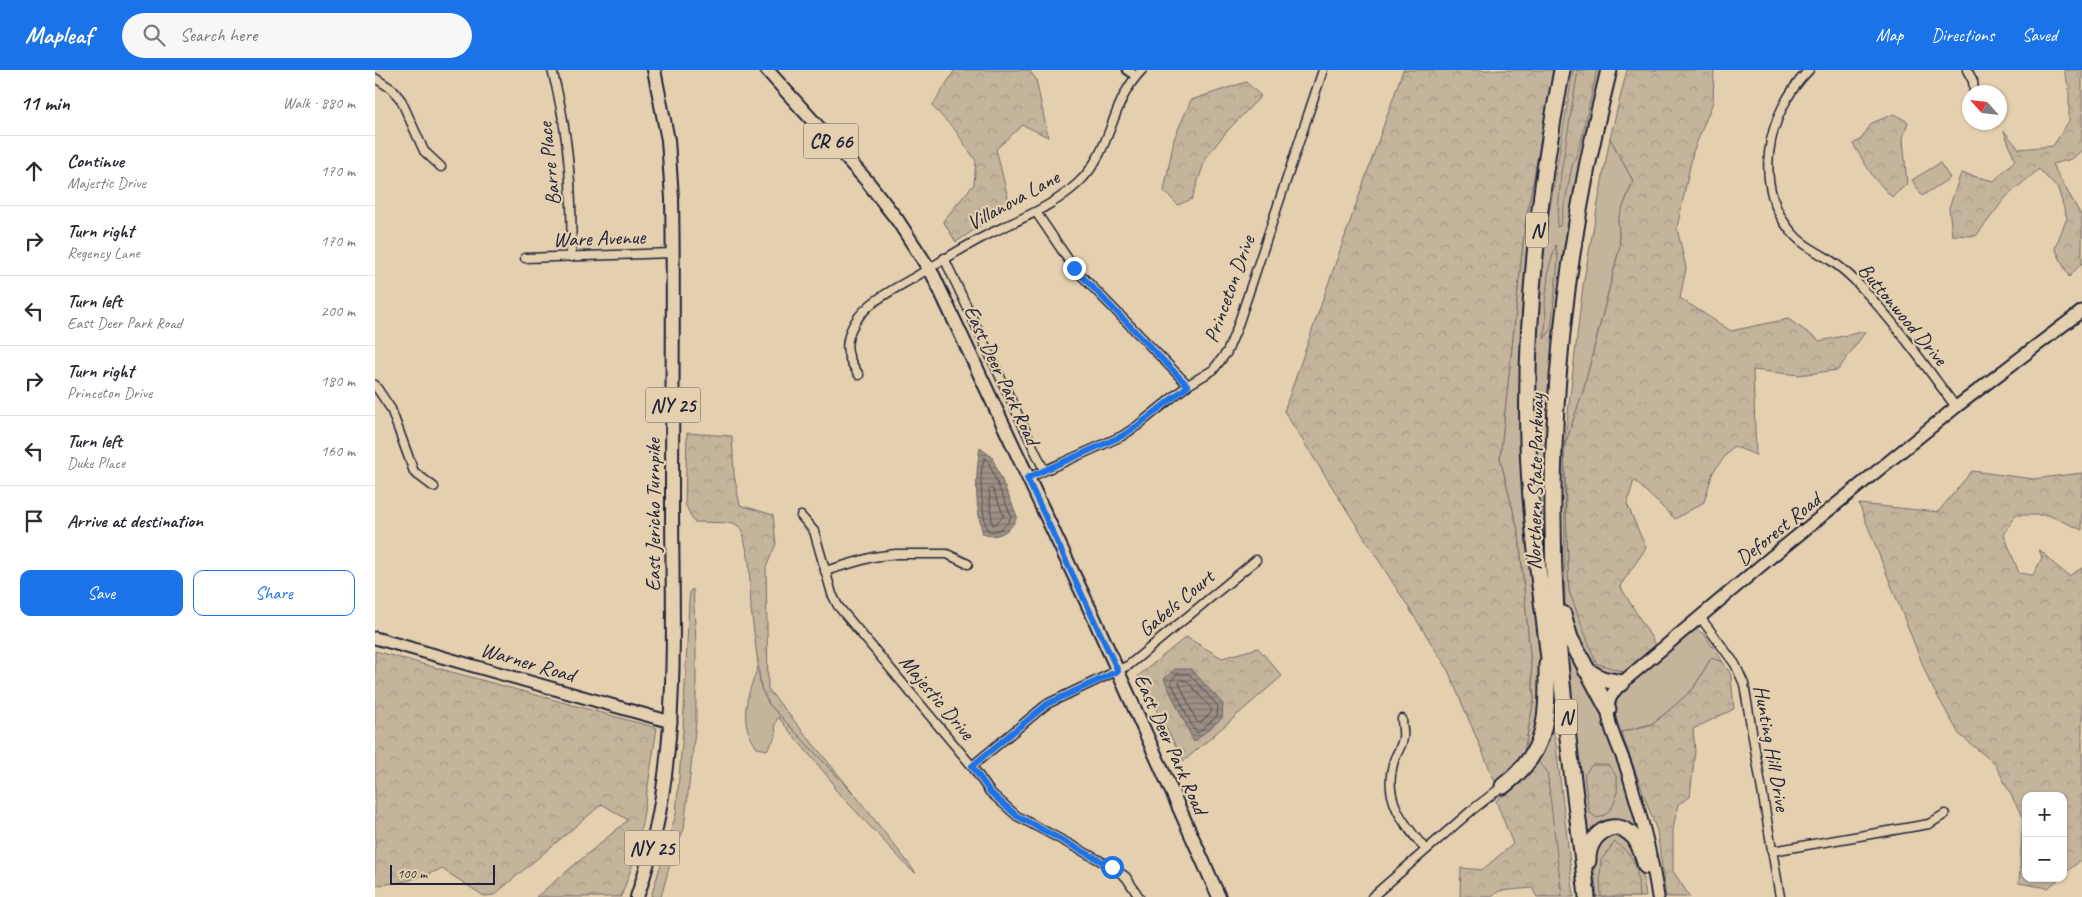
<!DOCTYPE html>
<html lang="en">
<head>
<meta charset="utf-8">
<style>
	body { margin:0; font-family:Caveat,sans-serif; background:#f7f7f7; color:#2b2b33 }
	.controls { position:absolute; right:15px; bottom:15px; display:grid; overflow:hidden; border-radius:10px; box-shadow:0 1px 4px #0004 }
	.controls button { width:45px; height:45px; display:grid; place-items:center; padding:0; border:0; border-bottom:1px solid #e1e1e2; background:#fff; color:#2b2b33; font:25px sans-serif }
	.compass { position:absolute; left:1587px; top:15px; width:45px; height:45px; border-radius:50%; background:#fff; box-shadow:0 1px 4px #0004; rotate:297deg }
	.scale { position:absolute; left:15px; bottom:12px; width:105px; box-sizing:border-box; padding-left:5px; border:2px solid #22223b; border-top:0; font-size:14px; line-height:18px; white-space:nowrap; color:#22223b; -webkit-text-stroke:4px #e4d0af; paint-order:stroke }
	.stop { position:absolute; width:15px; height:15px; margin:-11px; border:4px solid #1a73e8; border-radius:50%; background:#fff }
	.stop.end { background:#1a73e8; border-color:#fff; box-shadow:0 1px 5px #0008 }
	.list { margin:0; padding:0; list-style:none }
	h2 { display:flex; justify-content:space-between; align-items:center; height:65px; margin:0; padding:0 20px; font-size:21px }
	h2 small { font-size:16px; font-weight:400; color:#7c7c81 }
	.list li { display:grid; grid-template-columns:32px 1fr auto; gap:15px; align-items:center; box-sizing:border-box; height:70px; padding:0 20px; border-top:1px solid #e1e1e2 }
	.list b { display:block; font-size:19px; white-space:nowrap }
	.list p { margin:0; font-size:16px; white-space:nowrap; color:#7c7c81 }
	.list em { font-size:16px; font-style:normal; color:#7c7c81 }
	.actions { display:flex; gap:10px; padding:15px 20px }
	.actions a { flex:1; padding:11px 0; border:1px solid #1a73e8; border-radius:10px; text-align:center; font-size:18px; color:#1a73e8 }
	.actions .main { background:#1a73e8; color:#fff }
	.icon { flex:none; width:28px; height:28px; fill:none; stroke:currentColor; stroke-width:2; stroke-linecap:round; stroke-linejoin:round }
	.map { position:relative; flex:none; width:1707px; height:827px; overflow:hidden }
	header { display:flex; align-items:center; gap:30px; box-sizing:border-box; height:70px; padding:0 25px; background:#1a73e8; color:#fff }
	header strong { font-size:24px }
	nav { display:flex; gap:28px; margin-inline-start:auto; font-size:18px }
	.search { width:350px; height:45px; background:#f7f7f7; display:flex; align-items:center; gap:12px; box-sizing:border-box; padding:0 18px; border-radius:28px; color:#7c7c81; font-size:19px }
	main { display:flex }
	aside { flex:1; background:#fff }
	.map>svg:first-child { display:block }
</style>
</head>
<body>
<header>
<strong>Mapleaf</strong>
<div class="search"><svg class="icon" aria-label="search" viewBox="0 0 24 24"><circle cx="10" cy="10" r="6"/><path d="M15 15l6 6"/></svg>Search here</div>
<nav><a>Map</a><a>Directions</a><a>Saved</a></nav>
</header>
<main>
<aside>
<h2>11 min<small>Walk · 880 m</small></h2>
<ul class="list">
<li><svg class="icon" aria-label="ahead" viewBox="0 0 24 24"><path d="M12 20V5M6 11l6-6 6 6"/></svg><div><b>Continue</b><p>Majestic Drive</p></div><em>170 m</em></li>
<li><svg class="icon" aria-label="right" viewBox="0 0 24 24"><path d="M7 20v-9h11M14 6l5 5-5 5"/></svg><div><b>Turn right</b><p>Regency Lane</p></div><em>170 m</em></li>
<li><svg class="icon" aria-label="left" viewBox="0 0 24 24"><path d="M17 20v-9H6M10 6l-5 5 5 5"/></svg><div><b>Turn left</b><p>East Deer Park Road</p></div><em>200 m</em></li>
<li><svg class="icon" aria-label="right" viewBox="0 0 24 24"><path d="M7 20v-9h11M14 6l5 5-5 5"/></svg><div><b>Turn right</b><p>Princeton Drive</p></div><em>180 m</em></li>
<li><svg class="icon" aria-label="left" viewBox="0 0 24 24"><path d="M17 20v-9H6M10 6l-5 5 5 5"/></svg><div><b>Turn left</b><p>Duke Place</p></div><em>160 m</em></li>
<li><svg class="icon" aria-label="arrive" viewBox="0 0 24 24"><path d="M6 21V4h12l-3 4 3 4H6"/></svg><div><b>Arrive at destination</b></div></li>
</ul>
<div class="actions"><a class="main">Save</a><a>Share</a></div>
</aside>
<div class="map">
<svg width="1707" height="827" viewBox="0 0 1707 827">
	<defs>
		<pattern id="forest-crowns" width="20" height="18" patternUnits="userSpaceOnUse" patternTransform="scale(1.25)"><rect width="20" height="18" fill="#c5b49c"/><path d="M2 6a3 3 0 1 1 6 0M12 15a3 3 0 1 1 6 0" fill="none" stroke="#a99a87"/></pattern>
		<pattern id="water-rules" width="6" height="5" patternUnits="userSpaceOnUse" patternTransform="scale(1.25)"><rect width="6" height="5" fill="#9d9084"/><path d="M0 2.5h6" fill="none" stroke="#80756d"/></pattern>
	</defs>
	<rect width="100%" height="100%" fill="#e4d0af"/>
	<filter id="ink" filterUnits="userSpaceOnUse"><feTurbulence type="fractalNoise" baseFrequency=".02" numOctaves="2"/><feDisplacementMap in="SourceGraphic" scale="10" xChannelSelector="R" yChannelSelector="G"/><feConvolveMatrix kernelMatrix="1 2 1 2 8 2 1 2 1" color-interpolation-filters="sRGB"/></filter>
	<g filter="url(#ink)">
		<g fill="#c5b49c" stroke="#746b6c">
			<polygon points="1198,0 1230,0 1185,261 1175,538 1167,482 1159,361 1162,215"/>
			<polygon points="1235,68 1258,111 1243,150 1245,176 1209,318 1189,378 1194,521 1207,554 1254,604 1234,608 1216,597 1190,539 1189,378 1208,215"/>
			<polygon points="1165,75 1149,223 1150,425 1156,505 1171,640 1147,692 1159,629 1144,465 1125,388 1150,155"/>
			<polygon points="1565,93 1575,108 1547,126 1537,110"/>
			<polygon points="318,519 321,571 321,652 309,759 297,787 286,827 276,827 301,744 308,660 314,531 315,521"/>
			<path d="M1320,559L1329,564L1348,592L1336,589L1318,619L1291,643L1276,654L1246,662C1243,653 1237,642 1240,632C1247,613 1302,574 1320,559Z"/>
			<polygon points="1189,568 1233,654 1266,765 1254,758 1214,767 1194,627"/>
			<path d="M383,597L386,618L394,634L481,726L541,803L536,800L459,718L458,713L403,647L400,654L401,666L392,680L382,678C362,649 372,627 383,597Z"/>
			<polygon points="1177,655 1181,675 1199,827 1187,827 1179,767 1143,711 1172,670"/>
			<polygon points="1244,763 1264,781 1271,827 1222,827 1218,791 1224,770"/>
		</g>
		<g fill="url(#forest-crowns)" stroke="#746b6c">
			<polygon points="580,0 654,0 661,9 673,67 648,55 621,79 635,136 581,172 568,151 599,114 601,91 580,60 557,36"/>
			<polygon points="1028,0 1179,0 1150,155 1125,388 1144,465 1159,629 1147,692 1121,714 1072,598 909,341"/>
			<polygon points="1203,0 1222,0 1205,76 1197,96 1185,156 1182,157 1186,103"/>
			<polygon points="1252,0 1339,0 1338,32 1318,82 1302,158 1311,198 1305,228 1356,261 1413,249 1445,271 1491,261 1463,300 1424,305 1378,300 1381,385 1358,376 1338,402 1329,432 1300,449 1259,410 1252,434 1271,478 1245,516 1282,577 1254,604 1221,593 1194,521 1189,378 1209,318 1245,176 1243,150 1258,111 1235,68"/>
			<polygon points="1689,0 1707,0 1707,80 1697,89 1677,94 1707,147 1707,193 1694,207 1680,178 1692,148 1683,119 1664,99 1631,127 1601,166 1577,165 1574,138 1586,103 1619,111 1640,90 1629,61 1644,79 1678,76 1694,51 1694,18"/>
			<polygon points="871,12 886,26 853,60 831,87 817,129 803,135 789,121 799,69 816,30"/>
			<polygon points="1519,44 1533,52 1528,68 1532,114 1517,127 1499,108 1478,74 1486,69 1497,53"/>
			<polygon points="1181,175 1183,191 1176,260 1169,269 1171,250 1170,233 1174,197"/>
			<polygon points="312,363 357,366 359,405 365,435 398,445 401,474 391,497 393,619 481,726 394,634 386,618 376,539 374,491 367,459 359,453 319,452 310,434"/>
			<polygon points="1597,401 1658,409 1707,403 1707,460 1673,445 1641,445 1629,465 1644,503 1658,505 1667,488 1664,479 1679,494 1694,506 1707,498 1707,789 1688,805 1688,726 1651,726 1651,808 1685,808 1673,818 1644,813 1648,748 1620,694 1584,664 1555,613 1484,434 1563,442"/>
			<polygon points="811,567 847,588 883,578 907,606 809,691 763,606"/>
			<polygon points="0,581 282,658 263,779 246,827 161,827 253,750 227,734 119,825 109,826 67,799 32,811 0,816"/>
			<polygon points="1336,588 1348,592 1356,605 1359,639 1318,659 1320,681 1315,727 1303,734 1298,759 1298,801 1315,827 1291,827 1282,761 1246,662 1278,654 1291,643 1318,619"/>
			<polygon points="1163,692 1172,701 1187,827 1162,827 1157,818 1124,821 1115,827 1085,827 1086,798 1107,800 1138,774 1121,731"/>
			<path d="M1217,695H1233C1236,699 1241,704 1242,709C1244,725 1239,744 1222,748L1214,742L1209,705Z"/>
			<path d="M1240,772C1264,789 1262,800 1264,827H1226L1225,807L1226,790Z"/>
		</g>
		<g fill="url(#water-rules)" stroke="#6c6467">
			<path d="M605,378L617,387L642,446C638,460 622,470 608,464C600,437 600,406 605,378Z"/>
			<polygon points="800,599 816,599 848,634 847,648 819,672 789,609"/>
		</g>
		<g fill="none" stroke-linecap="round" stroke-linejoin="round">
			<g stroke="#534e58" stroke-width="1">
				<path d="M610,388L613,391L636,446C634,455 621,465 612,460C608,447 602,399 610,388Z"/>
				<polygon points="616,418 618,419 629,446 619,455 617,453 614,420"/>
				<polygon points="802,604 814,604 843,636 842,646 823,663 819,660 796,612"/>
				<polygon points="806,610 812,611 836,638 836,643 825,653 822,652 804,613"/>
			</g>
			<g stroke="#22223b" stroke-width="11">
				<g id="street">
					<path d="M177,0C194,61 198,124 196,187"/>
					<polyline points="752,0 761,6"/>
					<path d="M1434,0C1391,43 1375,120 1421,167C1431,177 1441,181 1452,188C1465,196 1477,207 1487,218C1522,255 1551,297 1581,337"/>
					<polyline points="1592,0 1598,11 1599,22"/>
					<polyline points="0,8 17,19 26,30 49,81 66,97"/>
					<polyline points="661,142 699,198 813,315"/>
					<polyline points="150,188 298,183"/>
					<polyline points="569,188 669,400"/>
					<path d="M484,305C477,294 470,284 473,270C479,237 515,222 540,207C565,192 590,176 616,163C645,149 677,137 702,114C739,80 734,33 767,0"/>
					<polyline points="0,315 16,339 39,402 59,417"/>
					<polyline points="653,408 747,366 762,356 813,315 838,300 852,282 862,258 948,0"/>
					<polyline points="426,446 439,461 457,524 463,536 597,696 615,722 642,746 737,797 751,807 764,827"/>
					<polyline points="450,501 498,487 521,484 572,484 593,494"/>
					<polyline points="1325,547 1360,594 1369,614 1405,827"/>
					<path d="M1027,649C1027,655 1029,662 1028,668C1027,677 1020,685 1018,694C1008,730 1029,754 1051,780"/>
					<polyline points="597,696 672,634 754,595 881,490"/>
					<polyline points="1397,781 1554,754 1570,744"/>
					<polyline points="997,827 1097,740 1128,716"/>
				</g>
			</g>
			<g stroke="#22223b" stroke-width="15">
				<g id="secondary">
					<polyline points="0,568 296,652"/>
					<path d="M1283,827C1277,784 1265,742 1252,700C1247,683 1232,656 1233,638C1233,626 1242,617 1250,610L1395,488L1581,337L1707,241"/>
				</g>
			</g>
			<g stroke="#22223b" stroke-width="16">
				<g id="primary">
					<polyline points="392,0 492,111 523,151 558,205 719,548 844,827"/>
					<path d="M262,827C307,700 297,562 297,430C297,329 299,228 297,128L293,70L279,0"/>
				</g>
			</g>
			<g stroke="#22223b" stroke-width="19">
				<g id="highway">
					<polyline points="1188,544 1195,568 1233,639"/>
					<polyline points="1211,600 1227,609 1247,613"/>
					<path d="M1176,605C1167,527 1155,450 1153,372C1150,246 1163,123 1187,0"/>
					<path d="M1128,716C1174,681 1172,647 1172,594"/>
					<path d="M1213,791C1212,765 1238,746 1258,766C1265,773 1268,787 1271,796"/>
					<path d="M1212,827C1202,733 1187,639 1181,544C1170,362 1189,177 1234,0"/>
				</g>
			</g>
			<use href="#street" stroke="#e4d0af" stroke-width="8"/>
			<use href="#secondary" stroke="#e4d0af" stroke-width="11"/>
			<use href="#primary" stroke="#e4d0af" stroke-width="12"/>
			<use href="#highway" stroke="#e4d0af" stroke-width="15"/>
		</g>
	</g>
	<g fill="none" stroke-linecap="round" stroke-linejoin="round" filter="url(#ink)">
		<polyline stroke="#1a73e8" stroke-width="6" points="699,198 813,316 762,356 747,366 652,408 743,601 672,634 597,696 615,722 642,746 737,797"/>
	</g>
	<g text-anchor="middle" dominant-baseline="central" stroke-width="4.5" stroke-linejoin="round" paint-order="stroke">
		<g fill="#e4d0af" stroke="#5c565e" stroke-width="1">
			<rect x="428.5" y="53.5" width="55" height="35" rx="4"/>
			<rect x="1151" y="142.5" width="22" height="35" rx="4"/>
			<rect x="270.5" y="317.5" width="55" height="35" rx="4"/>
			<rect x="1180" y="629.5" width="22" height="35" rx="4"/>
			<rect x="249.5" y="760.5" width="55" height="35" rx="4"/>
		</g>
		<g font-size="20" font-weight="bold" fill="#22223b">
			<text x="456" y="71">CR 66</text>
			<text x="1162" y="160">N</text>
			<text x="298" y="335">NY 25</text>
			<text x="1191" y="647">N</text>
			<text x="277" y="778">NY 25</text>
		</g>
		<g font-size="21" fill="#22223b" stroke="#e4d0af">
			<text transform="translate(174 94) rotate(-96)">Barre Place</text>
			<text transform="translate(638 130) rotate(-29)">Villanova Lane</text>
			<text transform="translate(224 168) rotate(-2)">Ware Avenue</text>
			<text transform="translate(854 219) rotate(-70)">Princeton Drive</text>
			<text transform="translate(1528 244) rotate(50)">Buttonwood Drive</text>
			<text transform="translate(627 305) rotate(65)">East Deer Park Road</text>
			<text transform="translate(1160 412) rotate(-89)">Northern State Parkway</text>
			<text transform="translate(278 445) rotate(-90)">East Jericho Turnpike</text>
			<text transform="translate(1403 459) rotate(-39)">Deforest Road</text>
			<text transform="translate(801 533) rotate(-40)">Gabels Court</text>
			<text transform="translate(153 592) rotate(16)">Warner Road</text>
			<text transform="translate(562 627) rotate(50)">Majestic Drive</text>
			<text transform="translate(796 674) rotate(66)">East Deer Park Road</text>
			<text transform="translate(1397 678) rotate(80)">Hunting Hill Drive</text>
		</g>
	</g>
</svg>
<div class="controls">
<button>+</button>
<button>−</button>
</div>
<svg class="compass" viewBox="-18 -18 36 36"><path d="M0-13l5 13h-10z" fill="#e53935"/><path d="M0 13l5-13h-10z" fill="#7c7c81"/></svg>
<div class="scale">100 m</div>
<div class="stop" style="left:737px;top:797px"></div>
<div class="stop end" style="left:699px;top:198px"></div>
</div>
</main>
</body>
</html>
